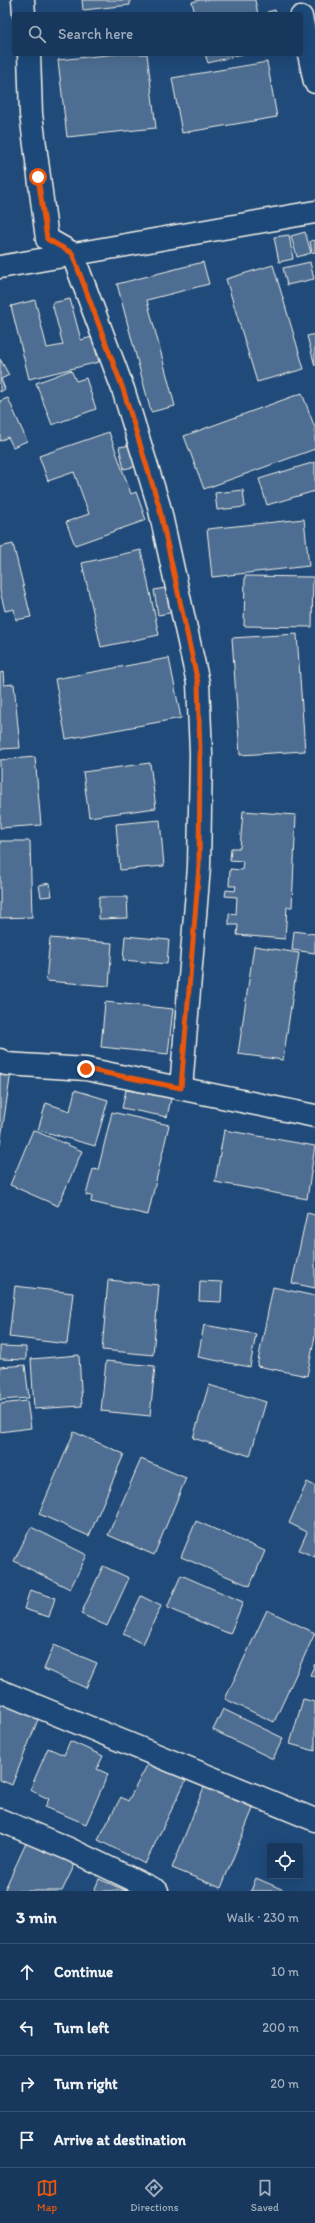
<!DOCTYPE html>
<html lang="en">
<head>
<meta charset="utf-8">
<style>
	body { margin:0; font-family:Itim,sans-serif; background:#244365; color:#f1f3f6 }
	.controls { position:absolute; right:12px; bottom:12px; display:grid; overflow:hidden; border-radius:4px; box-shadow:0 4px 16px #0002 }
	.controls button { width:36px; height:36px; display:grid; place-items:center; padding:0; border:0; border-bottom:1px solid #365272; background:#17385c; color:#f1f3f6; font:20px sans-serif }
	.stop { position:absolute; width:12px; height:12px; margin:-9px; border:3px solid #ea580c; border-radius:50%; background:#fff }
	.stop.end { background:#ea580c; border-color:#fff; box-shadow:0 1px 4px #0008 }
	.list { margin:0; padding:0; list-style:none }
	h2 { display:flex; justify-content:space-between; align-items:center; height:52px; margin:0; padding:0 16px; font-size:17px }
	h2 small { font-size:13px; font-weight:400; color:#9eacbb }
	.list li { display:grid; grid-template-columns:26px 1fr auto; gap:12px; align-items:center; box-sizing:border-box; height:56px; padding:0 16px; border-top:1px solid #365272 }
	.list b { display:block; font-size:15px; white-space:nowrap }
	.list em { font-size:13px; font-style:normal; color:#9eacbb }
	.icon { flex:none; width:22px; height:22px; fill:none; stroke:currentColor; stroke-width:2; stroke-linecap:round; stroke-linejoin:round }
	.map { position:relative; flex:none; width:315px; height:1891px; overflow:hidden }
	.search { position:absolute; background:#17385c; box-shadow:0 4px 16px #0002; left:12px; right:12px; top:12px; height:44px; display:flex; align-items:center; gap:10px; box-sizing:border-box; padding:0 14px; border-radius:4px; color:#9eacbb; font-size:15px }
	.sheet { height:276px; background:#17385c }
	nav { display:flex; justify-content:space-around; align-items:center; box-sizing:border-box; height:56px; border-top:1px solid #365272; background:#17385c; font-size:11px; color:#9eacbb }
	nav a { display:grid; justify-items:center; gap:2px }
	nav .on { color:#ea580c }
	.map>svg:first-child { display:block }
</style>
</head>
<body>
<div class="map">
<svg width="315" height="1891" viewBox="0 0 315 1891">
	<rect width="100%" height="100%" fill="#1f4a7a"/>
	<filter id="ink" filterUnits="userSpaceOnUse"><feTurbulence type="fractalNoise" baseFrequency=".025" numOctaves="2"/><feDisplacementMap in="SourceGraphic" scale="8" xChannelSelector="R" yChannelSelector="G"/><feConvolveMatrix kernelMatrix="1 2 1 2 8 2 1 2 1" color-interpolation-filters="sRGB"/></filter>
	<g filter="url(#ink)">
		<g fill="#4d6e92" stroke="#f4f1e8">
			<polygon points="82,0 130,0 130,5 83,10"/>
			<polygon points="200,0 255,0 258,14 195,14 192,2"/>
			<polygon points="275,10 276,14 267,14 267,12"/>
			<polygon points="117,54 147,54 156,128 67,137 58,60"/>
			<polygon points="205,54 243,54 208,63"/>
			<polygon points="267,62 277,117 182,133 172,78"/>
			<polygon points="305,232 311,253 297,257 291,236"/>
			<polygon points="289,235 293,259 279,262 274,237"/>
			<polygon points="315,240 315,252 312,253 310,241"/>
			<polygon points="203,262 209,284 147,300 175,406 151,412 117,284"/>
			<polygon points="310,262 314,279 287,285 283,268"/>
			<polygon points="273,265 304,369 257,382 226,279"/>
			<polygon points="70,299 81,340 92,337 99,362 29,379 11,306 35,300 47,348 63,345 52,303"/>
			<polygon points="315,334 315,366 307,336"/>
			<polygon points="0,359 9,375 1,379 5,389 0,392"/>
			<polygon points="71,370 76,381 86,378 96,409 52,425 36,383"/>
			<polygon points="302,393 315,428 315,449 204,489 184,436"/>
			<polygon points="8,398 27,441 13,447 8,437 0,441 0,401"/>
			<polygon points="109,432 131,494 136,492 146,520 75,545 66,522 89,514 74,472 48,481 39,456"/>
			<polygon points="137,444 142,465 124,469 119,447"/>
			<polygon points="315,462 315,491 267,505 259,479"/>
			<polygon points="243,490 245,507 217,510 215,493"/>
			<polygon points="304,519 309,566 212,577 207,529"/>
			<polygon points="13,544 31,617 16,620 14,609 5,611 0,591 0,547"/>
			<polygon points="141,550 159,635 101,647 82,563"/>
			<polygon points="245,576 313,577 312,627 244,626"/>
			<polygon points="171,587 175,612 158,615 154,590"/>
			<polygon points="297,634 305,751 240,755 232,638"/>
			<polygon points="169,658 181,718 66,739 55,679"/>
			<polygon points="3,672 4,685 14,684 20,748 0,749 0,673"/>
			<polygon points="35,757 41,825 0,828 0,760"/>
			<polygon points="150,763 156,808 89,817 83,772"/>
			<polygon points="243,811 296,815 292,907 287,907 285,939 237,935 238,925 229,925 229,913 236,914 237,897 225,896 226,890 235,891 236,886 229,886 230,869 242,870 243,861 230,860 231,848 240,848"/>
			<polygon points="160,820 164,866 120,870 116,824"/>
			<polygon points="0,841 30,841 32,917 0,918"/>
			<polygon points="50,883 52,896 41,897 39,885"/>
			<polygon points="99,897 127,897 128,918 99,919"/>
			<polygon points="294,931 315,934 315,953 292,950"/>
			<polygon points="125,936 169,940 167,964 123,960"/>
			<polygon points="50,938 112,943 109,986 46,981"/>
			<polygon points="254,946 299,953 283,1060 238,1054"/>
			<polygon points="105,1002 173,1009 168,1054 101,1047"/>
			<polygon points="0,1070 11,1072 0,1145"/>
			<polygon points="75,1090 108,1100 95,1146 38,1130 46,1103 70,1111"/>
			<polygon points="126,1090 171,1098 167,1117 122,1108"/>
			<polygon points="112,1112 169,1125 148,1215 91,1202 92,1196 86,1195 93,1169 98,1170"/>
			<polygon points="33,1130 82,1151 58,1206 10,1185"/>
			<polygon points="224,1130 315,1146 307,1199 215,1182"/>
			<polygon points="307,1213 315,1215 315,1288 292,1283"/>
			<polygon points="108,1280 159,1285 153,1355 102,1350"/>
			<polygon points="200,1281 222,1282 221,1302 199,1301"/>
			<polygon points="15,1286 73,1293 67,1344 9,1337"/>
			<polygon points="273,1287 315,1296 315,1336 307,1376 257,1366"/>
			<polygon points="204,1325 256,1334 250,1367 198,1357"/>
			<polygon points="0,1346 26,1347 26,1360 0,1359"/>
			<polygon points="79,1355 82,1406 34,1409 31,1359"/>
			<polygon points="106,1361 155,1366 150,1416 101,1411"/>
			<polygon points="25,1365 29,1398 0,1400 0,1367"/>
			<polygon points="209,1385 266,1402 250,1456 193,1438"/>
			<polygon points="27,1401 31,1428 0,1432 0,1404"/>
			<polygon points="74,1432 124,1454 89,1536 39,1514"/>
			<polygon points="141,1459 186,1478 154,1555 108,1535"/>
			<polygon points="307,1482 315,1486 315,1557 299,1550 307,1532 289,1523"/>
			<polygon points="196,1521 265,1551 250,1586 181,1557"/>
			<polygon points="31,1527 87,1555 70,1589 14,1561"/>
			<polygon points="103,1566 129,1578 107,1626 81,1614"/>
			<polygon points="181,1575 243,1602 230,1634 167,1608"/>
			<polygon points="30,1590 55,1598 49,1617 24,1609"/>
			<polygon points="141,1596 161,1606 143,1644 123,1634"/>
			<polygon points="267,1610 315,1633 274,1722 225,1699"/>
			<polygon points="54,1645 97,1663 86,1688 44,1669"/>
			<polygon points="315,1664 315,1677 310,1675"/>
			<polygon points="303,1699 315,1702 315,1751 290,1744"/>
			<polygon points="0,1702 39,1717 12,1785 0,1780"/>
			<polygon points="223,1709 283,1738 273,1759 213,1730"/>
			<polygon points="70,1741 103,1756 97,1769 108,1774 86,1824 45,1807 49,1799 30,1790 48,1748 64,1755"/>
			<polygon points="151,1758 188,1776 145,1864 98,1840 121,1797 128,1801"/>
			<polygon points="204,1787 254,1806 221,1888 172,1868"/>
			<polygon points="28,1839 76,1862 62,1891 4,1891"/>
			<polygon points="256,1878 286,1891 251,1891"/>
			<polygon points="99,1879 127,1891 94,1891"/>
		</g>
		<g fill="none" stroke-linecap="round" stroke-linejoin="round">
			<g stroke="#f4f1e8" stroke-width="25">
				<g id="minor">
					<polyline points="23,0 24,14"/>
					<polyline points="301,17 315,82"/>
					<polyline points="29,54 31,114 47,239 72,253 123,389 159,506 198,683 201,753 199,867 181,1088"/>
					<polyline points="0,1060 6,1064 86,1069 315,1116"/>
					<polyline points="0,1691 315,1820"/>
					<polyline points="0,1820 69,1849 157,1891"/>
				</g>
			</g>
			<g stroke="#f4f1e8" stroke-width="25">
				<polyline id="tertiary" points="0,267 315,212"/>
			</g>
			<use href="#minor" stroke="#1f4a7a" stroke-width="22"/>
			<use href="#tertiary" stroke="#1f4a7a" stroke-width="22"/>
		</g>
	</g>
	<g fill="none" stroke-linecap="round" stroke-linejoin="round" filter="url(#ink)">
		<polyline stroke="#ea580c" stroke-width="5" points="38,177 47,239 72,253 123,389 159,506 198,683 200,753 199,867 181,1088 86,1069"/>
	</g>
</svg>
<div class="controls">
<button><svg class="icon" aria-label="locate" viewBox="0 0 24 24"><circle cx="12" cy="12" r="6"/><path d="M12 2v4M12 18v4M2 12h4M18 12h4"/></svg></button>
</div>
<div class="stop" style="left:38px;top:177px"></div>
<div class="stop end" style="left:86px;top:1069px"></div>
<div class="search"><svg class="icon" aria-label="search" viewBox="0 0 24 24"><circle cx="10" cy="10" r="6"/><path d="M15 15l6 6"/></svg>Search here</div>
</div>
<section class="sheet">
<h2>3 min<small>Walk · 230 m</small></h2>
<ul class="list">
<li><svg class="icon" aria-label="ahead" viewBox="0 0 24 24"><path d="M12 20V5M6 11l6-6 6 6"/></svg><div><b>Continue</b></div><em>10 m</em></li>
<li><svg class="icon" aria-label="left" viewBox="0 0 24 24"><path d="M17 20v-9H6M10 6l-5 5 5 5"/></svg><div><b>Turn left</b></div><em>200 m</em></li>
<li><svg class="icon" aria-label="right" viewBox="0 0 24 24"><path d="M7 20v-9h11M14 6l5 5-5 5"/></svg><div><b>Turn right</b></div><em>20 m</em></li>
<li><svg class="icon" aria-label="arrive" viewBox="0 0 24 24"><path d="M6 21V4h12l-3 4 3 4H6"/></svg><div><b>Arrive at destination</b></div></li>
</ul>
</section>
<nav>
<a class="on"><svg class="icon" aria-label="map" viewBox="0 0 24 24"><path d="M3 6l6-2 6 2 6-2v14l-6 2-6-2-6 2zM9 4v14M15 6v14"/></svg>Map</a>
<a><svg class="icon" aria-label="directions" viewBox="0 0 24 24"><path d="M12 3l9 9-9 9-9-9zM9 14v-3h6M13 9l2 2-2 2"/></svg>Directions</a>
<a><svg class="icon" aria-label="saved" viewBox="0 0 24 24"><path d="M7 4h10v16l-5-4-5 4z"/></svg>Saved</a>
</nav>
</body>
</html>
